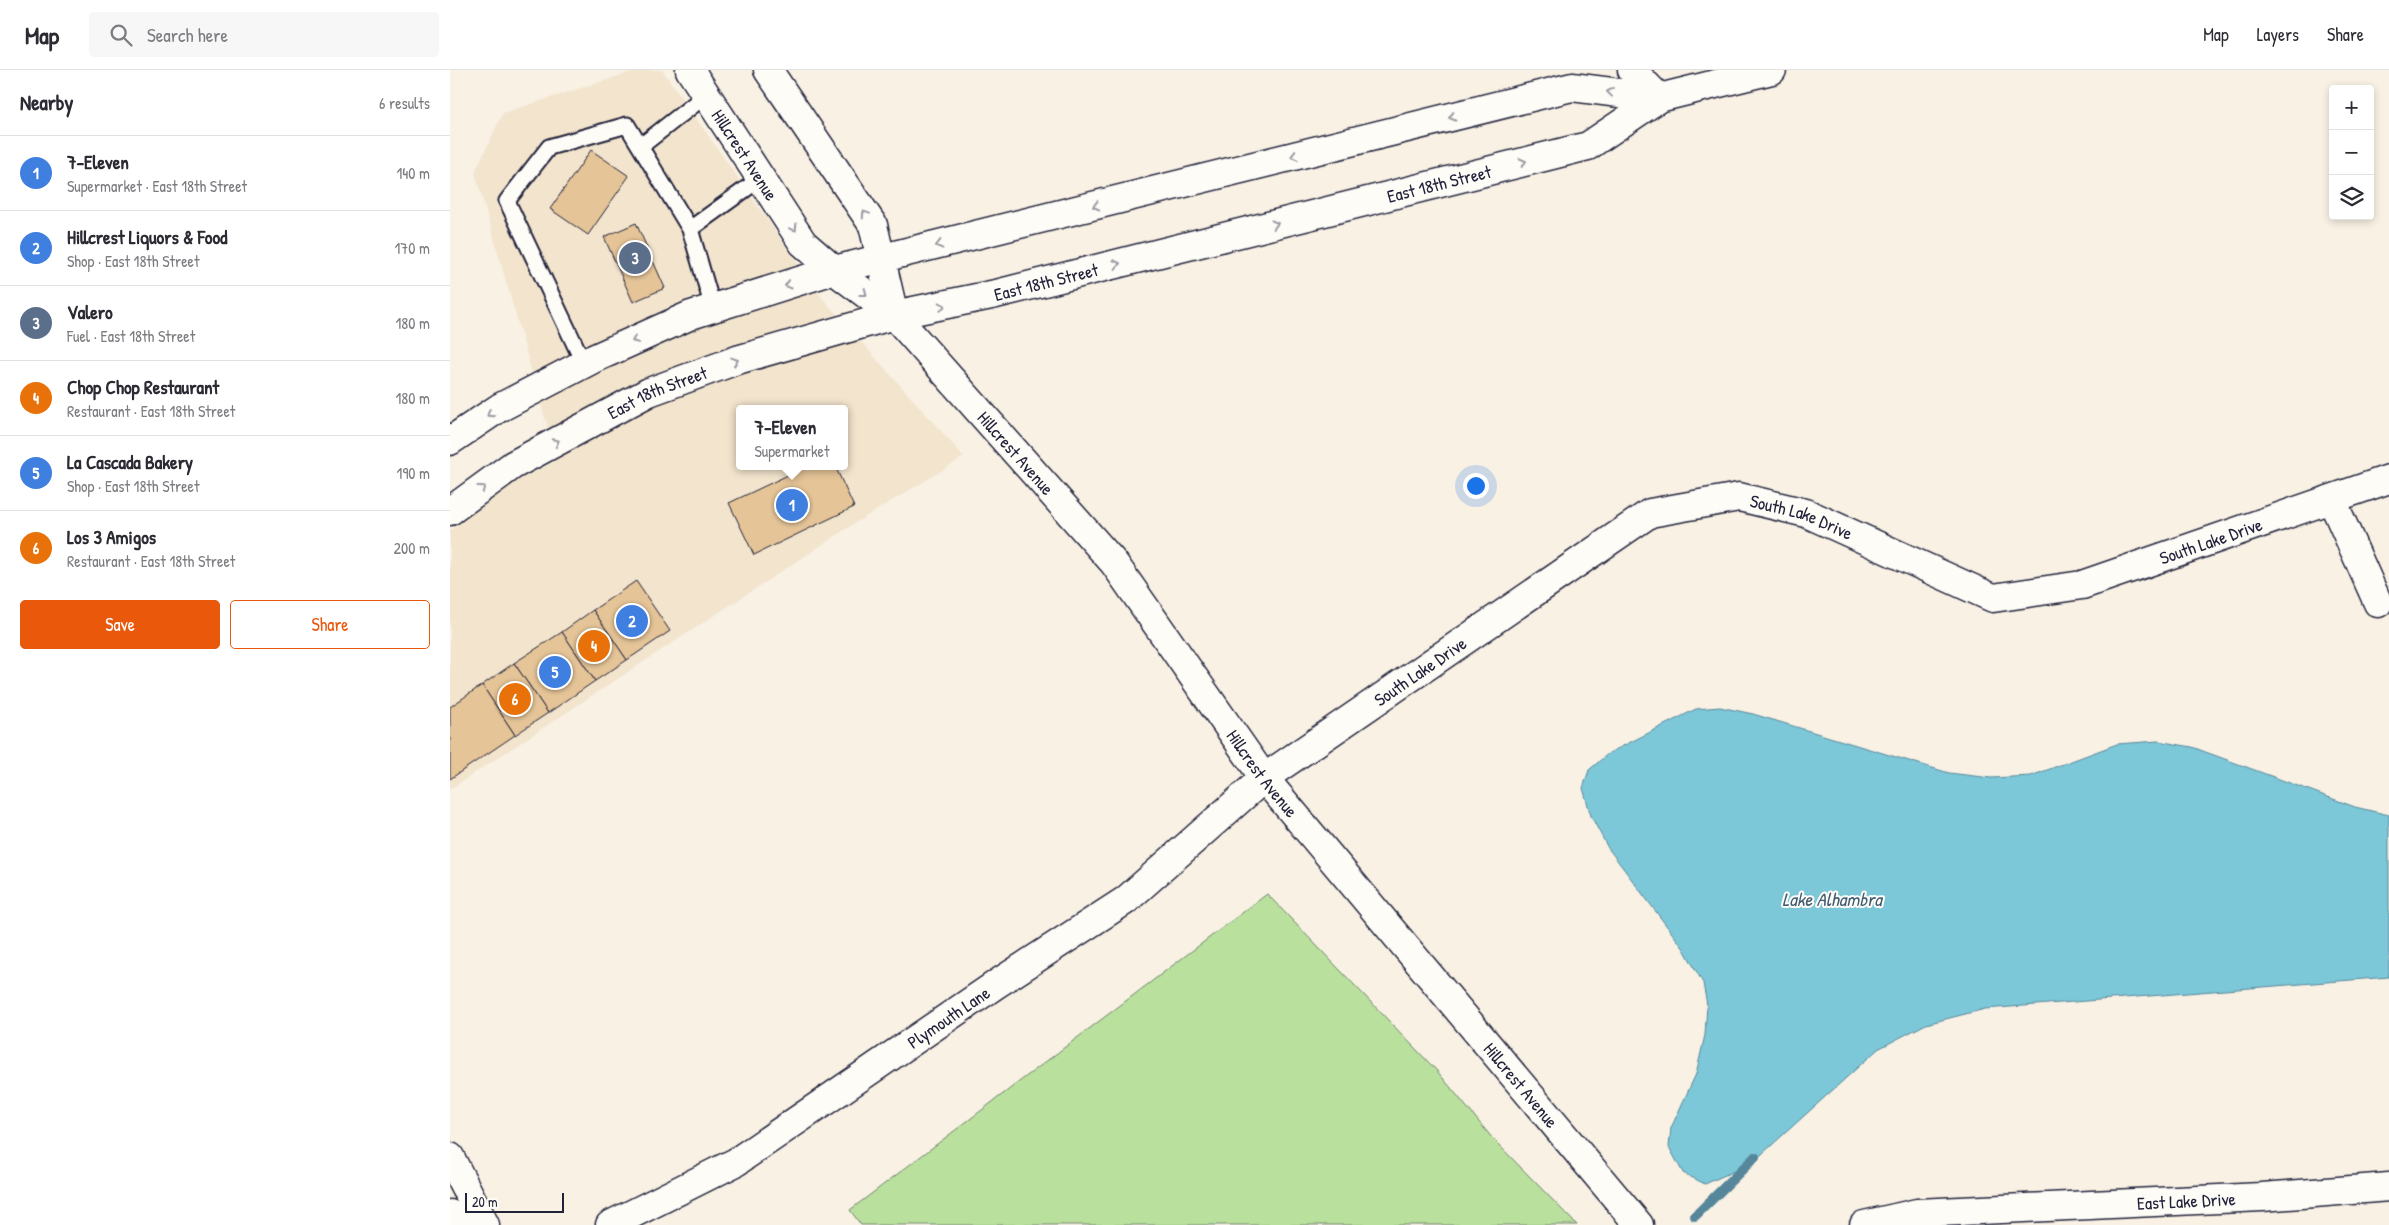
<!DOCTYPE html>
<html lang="en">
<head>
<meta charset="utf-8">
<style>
	body { margin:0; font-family:"Patrick Hand",sans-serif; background:#f7f7f7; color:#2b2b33 }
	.controls { position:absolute; right:15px; top:15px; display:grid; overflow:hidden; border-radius:5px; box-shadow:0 2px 8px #0003 }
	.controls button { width:45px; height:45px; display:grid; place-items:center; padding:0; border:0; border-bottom:1px solid #e1e1e2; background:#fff; color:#2b2b33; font:25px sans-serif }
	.scale { position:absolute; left:15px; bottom:12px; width:99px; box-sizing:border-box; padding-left:5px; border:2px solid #22223b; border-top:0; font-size:14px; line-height:18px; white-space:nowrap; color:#22223b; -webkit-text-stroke:4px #fdfcf7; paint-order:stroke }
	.you { position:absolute; left:1025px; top:415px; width:18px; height:18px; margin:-12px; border:4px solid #fff; border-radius:50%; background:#1a73e8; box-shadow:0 0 0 8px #1a73e833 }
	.badge { display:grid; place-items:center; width:32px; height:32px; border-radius:50%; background:#ea580c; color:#fff; font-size:16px; font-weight:700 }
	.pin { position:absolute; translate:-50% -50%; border:2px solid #fff; box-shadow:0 1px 5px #0006 }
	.popup { position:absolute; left:286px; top:335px; width:112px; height:65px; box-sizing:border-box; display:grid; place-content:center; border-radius:5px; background:#fff; filter:drop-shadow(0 1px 4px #0005); font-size:16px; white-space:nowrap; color:#7c7c81 }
	.popup b { font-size:19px; color:#2b2b33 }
	.popup::after { content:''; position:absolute; left:50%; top:100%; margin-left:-10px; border:10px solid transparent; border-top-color:#fff }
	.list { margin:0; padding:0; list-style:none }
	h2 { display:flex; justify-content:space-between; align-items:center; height:65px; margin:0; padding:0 20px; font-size:21px }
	h2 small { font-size:16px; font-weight:400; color:#7c7c81 }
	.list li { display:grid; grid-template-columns:32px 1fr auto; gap:15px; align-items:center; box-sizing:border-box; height:75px; padding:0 20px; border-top:1px solid #e1e1e2 }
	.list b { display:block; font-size:19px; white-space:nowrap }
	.list p { margin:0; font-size:16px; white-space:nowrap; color:#7c7c81 }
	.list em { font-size:16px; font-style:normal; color:#7c7c81 }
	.actions { display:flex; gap:10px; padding:15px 20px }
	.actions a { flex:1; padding:11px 0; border:1px solid #ea580c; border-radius:5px; text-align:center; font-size:18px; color:#ea580c }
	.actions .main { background:#ea580c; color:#fff }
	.icon { flex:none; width:28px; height:28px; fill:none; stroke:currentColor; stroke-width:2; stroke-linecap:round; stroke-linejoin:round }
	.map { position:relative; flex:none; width:1939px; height:1155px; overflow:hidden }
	header { display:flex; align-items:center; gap:30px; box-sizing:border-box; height:70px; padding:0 25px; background:#fff; border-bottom:1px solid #e1e1e2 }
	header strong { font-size:24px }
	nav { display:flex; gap:28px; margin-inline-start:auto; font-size:18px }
	.search { width:350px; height:45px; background:#f7f7f7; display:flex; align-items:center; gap:12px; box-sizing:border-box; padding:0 18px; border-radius:5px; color:#7c7c81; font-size:19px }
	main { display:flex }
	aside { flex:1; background:#fff }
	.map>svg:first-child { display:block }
</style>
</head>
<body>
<header>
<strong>Map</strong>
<div class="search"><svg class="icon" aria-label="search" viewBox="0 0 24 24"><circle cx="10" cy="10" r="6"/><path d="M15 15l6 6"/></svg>Search here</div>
<nav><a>Map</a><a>Layers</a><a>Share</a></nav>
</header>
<main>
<aside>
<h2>Nearby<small>6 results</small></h2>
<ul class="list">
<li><span class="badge" style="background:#3f7fe0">1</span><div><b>7-Eleven</b><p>Supermarket · East 18th Street</p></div><em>140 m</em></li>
<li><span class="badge" style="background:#3f7fe0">2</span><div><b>Hillcrest Liquors &amp; Food</b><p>Shop · East 18th Street</p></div><em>170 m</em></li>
<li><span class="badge" style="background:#5c6f8a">3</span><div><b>Valero</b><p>Fuel · East 18th Street</p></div><em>180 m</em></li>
<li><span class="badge" style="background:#e8710a">4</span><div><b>Chop Chop Restaurant</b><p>Restaurant · East 18th Street</p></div><em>180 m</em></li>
<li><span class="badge" style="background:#3f7fe0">5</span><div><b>La Cascada Bakery</b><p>Shop · East 18th Street</p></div><em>190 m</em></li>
<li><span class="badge" style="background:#e8710a">6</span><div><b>Los 3 Amigos</b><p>Restaurant · East 18th Street</p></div><em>200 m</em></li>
</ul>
<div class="actions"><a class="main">Save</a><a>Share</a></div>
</aside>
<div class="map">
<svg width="1939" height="1155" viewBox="0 0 1939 1155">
	<rect width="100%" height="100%" fill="#f8f1e4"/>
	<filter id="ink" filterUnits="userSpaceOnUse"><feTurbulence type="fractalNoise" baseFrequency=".02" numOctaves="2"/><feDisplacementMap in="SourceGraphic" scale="10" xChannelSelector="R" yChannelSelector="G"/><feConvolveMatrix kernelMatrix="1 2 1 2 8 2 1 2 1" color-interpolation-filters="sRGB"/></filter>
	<g filter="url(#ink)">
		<path fill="#f2e4cd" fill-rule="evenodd" d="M188,0H212L373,229L514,387L402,455L0,719V461L49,421L107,390L25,102L53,43ZM290,339H394V396H290Z"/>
		<polygon fill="#b9e19d" stroke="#6e826c" points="817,824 987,1001 1043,1069 1127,1155 411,1155 400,1140"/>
		<polygon fill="#7bc8d9" stroke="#57869a" points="1270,637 1303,644 1499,703 1541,708 1581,706 1667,674 1708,671 1742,677 1905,737 1939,745 1939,907 1535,939 1476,954 1428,979 1302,1093 1255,1114 1233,1103 1219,1077 1221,1058 1246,1004 1255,965 1257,935 1253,913 1234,879 1158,778 1141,746 1133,718 1139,700 1159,683 1246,639"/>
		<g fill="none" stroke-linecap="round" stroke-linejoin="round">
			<polyline stroke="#57869a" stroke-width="10" points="1245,1146 1305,1087"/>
		</g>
		<g fill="#e5c497" stroke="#22223b">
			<polygon points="141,80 179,106 138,165 100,139"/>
			<polygon points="186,153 215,218 183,232 154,167"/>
			<polygon points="357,396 385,396 404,437 304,485 279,433"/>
			<polygon points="186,511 220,561 177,590 143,540"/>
			<polygon points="143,540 177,590 145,611 112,562"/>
			<polygon points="112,562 145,611 98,643 64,593"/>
			<polygon points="64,593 98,643 65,665 32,615"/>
			<polygon points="32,615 65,665 0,709 0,637"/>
		</g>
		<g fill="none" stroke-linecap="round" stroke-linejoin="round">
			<g stroke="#22223b" stroke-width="19">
				<g id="service">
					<polyline points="191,76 256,25"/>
					<polyline points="240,159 263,238"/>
					<polyline points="134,294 57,131 99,77 177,55 240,159 311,108"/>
				</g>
			</g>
			<g stroke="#22223b" stroke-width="31">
				<g id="minor">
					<polyline points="1182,0 1209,28"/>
					<polyline points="1882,430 1928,533"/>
					<polyline points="0,1087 35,1155"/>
					<polyline points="0,1144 18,1155"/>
					<path id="s1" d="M160,1155L286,1092L548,913L676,830L814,708L1200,443L1289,427L1356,443L1543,528L1632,515L1939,409"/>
					<path id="s2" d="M1414,1155L1467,1143L1812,1127L1939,1117"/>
				</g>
			</g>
			<g stroke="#22223b" stroke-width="31">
				<g id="tertiary">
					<path id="s3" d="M444,245L664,493L814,708L1189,1155"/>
				</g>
			</g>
			<g stroke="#22223b" stroke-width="31">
				<g id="secondary">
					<path id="s4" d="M240,0L353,173L384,200L444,245"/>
					<polyline points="318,0 423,155 444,245"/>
					<polyline points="0,371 49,338 143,289 241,245 263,238 384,200 1122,17 1209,28"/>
					<path id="s5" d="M0,441L63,395L199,322L287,290L444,245L546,224L1138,76L1209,28L1322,0"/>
				</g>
			</g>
			<use href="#service" stroke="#fdfcf7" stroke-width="15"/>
			<use href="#minor" stroke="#fdfcf7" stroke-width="28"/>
			<use href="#tertiary" stroke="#fdfcf7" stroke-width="28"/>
			<use href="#secondary" stroke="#fdfcf7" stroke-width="28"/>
		</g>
		<defs><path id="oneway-chevron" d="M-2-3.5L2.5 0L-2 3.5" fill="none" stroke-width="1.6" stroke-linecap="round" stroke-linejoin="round" transform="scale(1.25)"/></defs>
		<g stroke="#9a9aa2">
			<use href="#oneway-chevron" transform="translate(1160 22) rotate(-173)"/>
			<use href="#oneway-chevron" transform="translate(1002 47) rotate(166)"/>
			<use href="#oneway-chevron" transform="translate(844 86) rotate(166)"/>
			<use href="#oneway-chevron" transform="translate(1073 92) rotate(-14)"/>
			<use href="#oneway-chevron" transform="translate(646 136) rotate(166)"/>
			<use href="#oneway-chevron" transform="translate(415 144) rotate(-124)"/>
			<use href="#oneway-chevron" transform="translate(825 154) rotate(-14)"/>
			<use href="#oneway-chevron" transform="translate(344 158) rotate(57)"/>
			<use href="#oneway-chevron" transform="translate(489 175) rotate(166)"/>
			<use href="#oneway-chevron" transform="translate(667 194) rotate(-14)"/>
			<use href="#oneway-chevron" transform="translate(338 215) rotate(163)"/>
			<use href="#oneway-chevron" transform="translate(414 223) rotate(37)"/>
			<use href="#oneway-chevron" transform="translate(492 236) rotate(-12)"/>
			<use href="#oneway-chevron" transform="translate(185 270) rotate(156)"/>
			<use href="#oneway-chevron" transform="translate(285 291) rotate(-18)"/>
			<use href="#oneway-chevron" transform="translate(40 344) rotate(146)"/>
			<use href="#oneway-chevron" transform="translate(106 372) rotate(-28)"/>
			<use href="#oneway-chevron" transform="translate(32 418) rotate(-36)"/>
		</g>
	</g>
	<g text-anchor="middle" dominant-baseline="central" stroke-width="4" stroke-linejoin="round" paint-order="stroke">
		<g font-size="18" fill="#22223b" stroke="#fdfcf7">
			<text stroke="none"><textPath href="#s4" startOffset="101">Hillcrest Avenue</textPath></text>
			<text stroke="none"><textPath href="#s5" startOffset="1050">East 18th Street</textPath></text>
			<text stroke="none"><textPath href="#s5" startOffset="645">East 18th Street</textPath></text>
			<text stroke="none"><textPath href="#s5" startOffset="240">East 18th Street</textPath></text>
			<text stroke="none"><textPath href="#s3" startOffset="184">Hillcrest Avenue</textPath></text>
			<text stroke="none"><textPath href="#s1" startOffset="1419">South Lake Drive</textPath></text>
			<text stroke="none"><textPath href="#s1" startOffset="1854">South Lake Drive</textPath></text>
			<text stroke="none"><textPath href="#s1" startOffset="984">South Lake Drive</textPath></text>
			<text stroke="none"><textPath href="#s3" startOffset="589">Hillcrest Avenue</textPath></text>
			<text stroke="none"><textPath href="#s1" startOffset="398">Plymouth Lane</textPath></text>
			<text stroke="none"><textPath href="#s3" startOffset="994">Hillcrest Avenue</textPath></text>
			<text stroke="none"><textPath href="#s2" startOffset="324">East Lake Drive</textPath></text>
		</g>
		<g font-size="19" font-style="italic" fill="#415c72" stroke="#fdfcf7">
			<text x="1382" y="829">Lake Alhambra</text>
		</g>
	</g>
</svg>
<div class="controls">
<button>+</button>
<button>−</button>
<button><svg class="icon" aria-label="layers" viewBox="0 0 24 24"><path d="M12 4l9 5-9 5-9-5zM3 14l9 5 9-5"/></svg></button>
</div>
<div class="scale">20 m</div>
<div class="you"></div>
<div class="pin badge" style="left:342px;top:435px;background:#3f7fe0">1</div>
<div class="popup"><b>7-Eleven</b>Supermarket</div>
<div class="pin badge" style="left:182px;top:551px;background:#3f7fe0">2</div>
<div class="pin badge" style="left:185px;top:188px;background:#5c6f8a">3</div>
<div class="pin badge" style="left:144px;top:576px;background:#e8710a">4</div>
<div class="pin badge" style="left:105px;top:602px;background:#3f7fe0">5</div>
<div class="pin badge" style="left:65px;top:629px;background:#e8710a">6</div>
</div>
</main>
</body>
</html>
